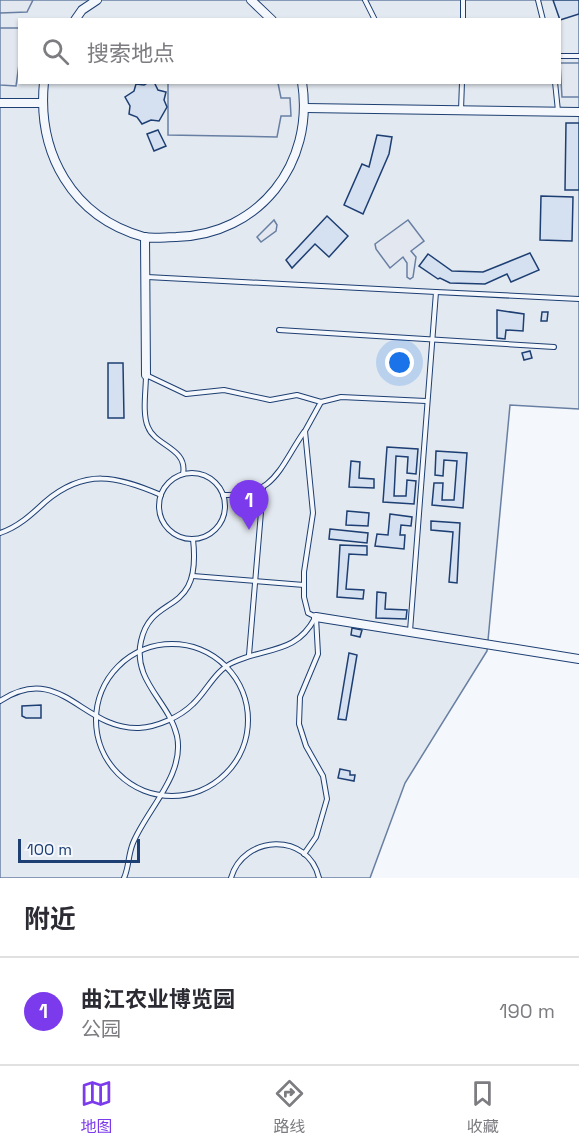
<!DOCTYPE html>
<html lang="zh">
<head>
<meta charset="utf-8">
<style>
	body { margin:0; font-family:"Space Grotesk","Noto Sans SC",sans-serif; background:#f2f2f3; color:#2b2b33 }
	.scale { position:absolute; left:18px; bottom:15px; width:122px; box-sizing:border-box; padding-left:6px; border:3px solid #1d3f73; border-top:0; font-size:16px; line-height:21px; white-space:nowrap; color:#1d3f73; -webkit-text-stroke:4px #f4f7fb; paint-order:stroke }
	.you { position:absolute; left:400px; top:363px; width:21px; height:21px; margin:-15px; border:4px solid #fff; border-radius:50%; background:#1a73e8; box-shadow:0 0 0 9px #1a73e833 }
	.badge { display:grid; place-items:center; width:39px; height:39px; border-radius:50%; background:#7c3aed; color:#fff; font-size:20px; font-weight:700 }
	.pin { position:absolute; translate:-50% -50px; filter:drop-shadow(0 2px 3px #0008) }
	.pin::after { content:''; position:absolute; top:32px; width:21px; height:18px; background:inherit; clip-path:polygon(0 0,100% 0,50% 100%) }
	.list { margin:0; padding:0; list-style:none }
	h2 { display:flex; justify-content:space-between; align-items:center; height:78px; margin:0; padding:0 24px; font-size:26px }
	h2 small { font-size:20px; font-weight:400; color:#7c7c81 }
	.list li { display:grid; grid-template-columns:39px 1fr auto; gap:18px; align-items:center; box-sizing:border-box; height:108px; padding:0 24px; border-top:2px solid #e1e1e2 }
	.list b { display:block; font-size:22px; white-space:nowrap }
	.list p { margin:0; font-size:20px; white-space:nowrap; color:#7c7c81 }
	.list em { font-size:20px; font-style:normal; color:#7c7c81 }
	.icon { flex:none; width:33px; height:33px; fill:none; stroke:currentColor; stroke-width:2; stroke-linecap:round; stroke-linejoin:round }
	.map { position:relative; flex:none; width:579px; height:878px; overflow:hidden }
	.search { position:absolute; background:#fff; box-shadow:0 2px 4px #0004; left:18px; right:18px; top:18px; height:66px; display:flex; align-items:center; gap:15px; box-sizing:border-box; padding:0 21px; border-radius:0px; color:#7c7c81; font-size:22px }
	.sheet { height:186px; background:#fff }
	nav { display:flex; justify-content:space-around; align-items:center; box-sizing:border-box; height:84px; border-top:2px solid #e1e1e2; background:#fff; font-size:16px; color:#7c7c81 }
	nav a { display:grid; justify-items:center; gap:3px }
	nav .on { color:#7c3aed }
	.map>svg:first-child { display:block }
</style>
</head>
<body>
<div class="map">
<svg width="579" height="878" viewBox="0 0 579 878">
	<rect width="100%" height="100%" fill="#f4f7fb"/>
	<path fill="#e3e9f0" stroke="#687fa3" stroke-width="1.5" fill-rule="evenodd" d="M0,0H579V409L510,405L487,651L405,783L370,878H0ZM20,20H560V82H20Z"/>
	<g fill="#e3e8f0" stroke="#687fa3" stroke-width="1.5">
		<polygon points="0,0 33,0 27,12 0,13"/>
		<polygon points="0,28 19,28 19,64 16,86 0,85"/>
		<polygon points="560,63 579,63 579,97 562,97"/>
		<polygon points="168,83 278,83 281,98 290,98 291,116 281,116 277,137 168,135"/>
		<polygon points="274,220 277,225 276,231 261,242 257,237"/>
		<polygon points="408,220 424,241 411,251 416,257 413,277 410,279 407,277 407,263 403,257 390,268 376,249 375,244"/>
	</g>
	<g fill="#d5e0f0" stroke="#1d3f73" stroke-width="1.5">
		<polygon points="553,0 579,0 579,14 560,20"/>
		<polygon points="149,82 154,82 158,90 166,92 164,100 167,107 159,121 151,120 142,124 137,117 129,114 130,106 125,97 134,91 136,84 144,85"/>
		<polygon points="566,123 579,123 579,190 565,190"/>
		<polygon points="158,130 166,146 154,151 147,134"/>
		<polygon points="377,135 392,137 389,154 363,214 344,205 362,164 369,167"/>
		<polygon points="541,196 573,197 572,241 540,240"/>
		<polygon points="327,216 348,236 329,257 315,244 292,268 286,260"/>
		<polygon points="530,253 539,270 511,282 507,274 485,284 450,283 440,278 438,279 419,266 428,254 452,271 483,272"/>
		<polygon points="497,310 524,314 523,331 506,330 505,339 497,338"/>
		<polygon points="542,312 548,312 547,321 541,321"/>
		<polygon points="530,351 532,358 524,360 522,353"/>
		<polygon points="108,363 123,363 124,418 108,418"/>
		<polygon points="387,447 418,449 416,474 407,473 408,457 396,456 394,496 406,496 407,480 416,481 414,504 383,502"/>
		<polygon points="436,451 467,453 463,508 432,505 434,483 443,483 442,500 454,500 457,461 444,460 443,476 435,475"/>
		<polygon points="351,461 360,462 359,478 374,479 374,488 349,487"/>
		<polygon points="347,511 369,513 368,526 346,525"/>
		<polygon points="390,514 412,517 411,526 401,525 400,535 405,535 404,549 375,546 377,534 388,535"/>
		<polygon points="431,521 460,523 457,583 449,582 453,532 431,530"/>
		<polygon points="330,529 368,533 367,543 329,539"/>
		<polygon points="340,545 367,546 367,555 349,554 346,589 364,590 363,599 337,597"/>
		<polygon points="377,592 386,593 385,609 407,610 406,619 376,618"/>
		<polygon points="352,628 362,630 360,637 351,635"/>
		<polygon points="349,653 357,655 346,720 338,719"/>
		<polygon points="41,705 41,718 26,718 22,716 22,706"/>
		<polygon points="340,769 350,771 350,775 355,775 354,781 338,778"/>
	</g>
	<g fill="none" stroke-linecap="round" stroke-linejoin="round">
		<g stroke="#1d3f73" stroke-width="6">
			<g id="lane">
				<polyline points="365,0 375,20"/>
				<polyline points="538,0 543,20"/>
				<polyline points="463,20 463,0"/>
				<polyline points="560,56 579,56"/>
				<polyline points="555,82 558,111"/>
				<polyline points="461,110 462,82"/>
				<polyline points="147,277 436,292 410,631"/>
				<polyline points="436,292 579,299"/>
				<polyline points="279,330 554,347"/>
				<polyline points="321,402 341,397 426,401"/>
				<circle cx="192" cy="506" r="33"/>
				<path d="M183,474C188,448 155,446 148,427C142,414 146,390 146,375L186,394L224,390L270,400L297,395L321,402L305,431L313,513L304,572V597L308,613L316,617L318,654L300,697L299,724L306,746L323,776L327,799L316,837L304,854"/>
				<path d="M223,495C275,497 279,468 304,432"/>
				<path d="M0,533C18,527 31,515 45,502C85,468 117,476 161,495"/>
				<polyline points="193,576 304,585"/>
				<circle cx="172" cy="720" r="76"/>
				<polyline points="249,655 263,488"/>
				<path d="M0,701C61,661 82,730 139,728C157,727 180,717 193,704C207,691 215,670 234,662C267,647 296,654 315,618"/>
				<path d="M124,878C129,867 128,855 133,843C147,809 185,775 177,736C169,701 132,681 141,641C152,591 202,619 193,539"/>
				<path d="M231,878C243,835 308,831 319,878"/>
			</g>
		</g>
		<g stroke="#1d3f73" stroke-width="10">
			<g id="street">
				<polyline points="251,0 272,20"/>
				<polyline points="75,20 82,10 97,0"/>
				<path d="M44,82C37,153 72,217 144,237C153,239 166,237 176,237C259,235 315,164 302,82"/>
				<polyline points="0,103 43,103"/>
				<polyline points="306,108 579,112"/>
				<polyline points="145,237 146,375"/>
				<polyline points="316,617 579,659"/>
			</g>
		</g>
		<use href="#lane" stroke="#f4f7fb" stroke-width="4"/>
		<use href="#street" stroke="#f4f7fb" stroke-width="8"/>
	</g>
</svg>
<div class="scale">100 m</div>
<div class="you"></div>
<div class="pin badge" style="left:249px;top:530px">1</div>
<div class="search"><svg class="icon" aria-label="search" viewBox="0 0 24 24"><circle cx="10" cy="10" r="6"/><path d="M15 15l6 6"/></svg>搜索地点</div>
</div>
<section class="sheet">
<h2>附近<small></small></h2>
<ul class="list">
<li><span class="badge">1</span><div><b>曲江农业博览园</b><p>公园</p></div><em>190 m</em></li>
</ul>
</section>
<nav>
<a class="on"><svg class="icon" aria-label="map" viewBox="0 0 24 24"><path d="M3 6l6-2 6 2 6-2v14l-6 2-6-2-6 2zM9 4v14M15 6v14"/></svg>地图</a>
<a><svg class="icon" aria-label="directions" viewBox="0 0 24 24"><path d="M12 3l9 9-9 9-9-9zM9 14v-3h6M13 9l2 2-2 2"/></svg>路线</a>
<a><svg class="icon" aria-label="saved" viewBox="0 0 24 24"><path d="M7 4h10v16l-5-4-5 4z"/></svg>收藏</a>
</nav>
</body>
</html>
